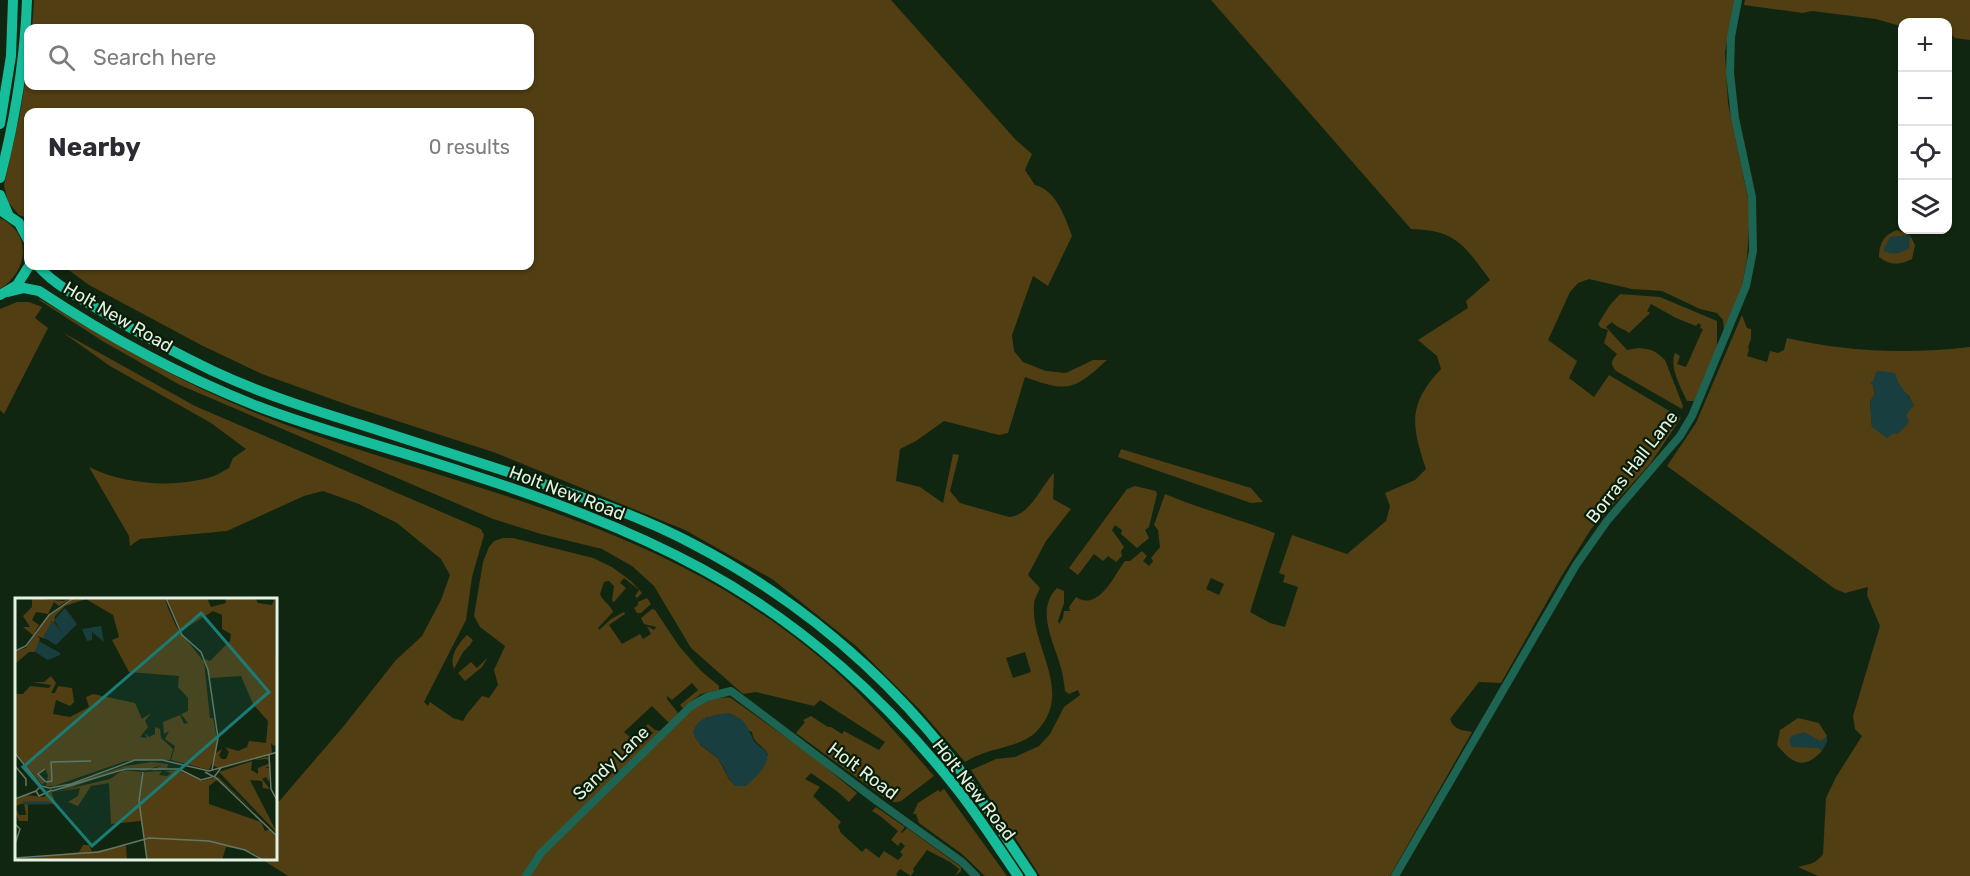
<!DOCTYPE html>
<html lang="en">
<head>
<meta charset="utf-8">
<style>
	body { margin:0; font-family:Rubik,sans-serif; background:#f7f7f7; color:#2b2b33 }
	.controls { position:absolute; right:18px; top:18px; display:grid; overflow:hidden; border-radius:12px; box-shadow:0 2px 4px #0004 }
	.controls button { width:54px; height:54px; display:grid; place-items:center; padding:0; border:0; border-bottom:2px solid #e1e1e2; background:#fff; color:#2b2b33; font:30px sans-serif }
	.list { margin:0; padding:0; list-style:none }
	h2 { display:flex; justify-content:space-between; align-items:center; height:78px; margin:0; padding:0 24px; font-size:26px }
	h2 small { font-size:20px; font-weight:400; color:#7c7c81 }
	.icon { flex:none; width:33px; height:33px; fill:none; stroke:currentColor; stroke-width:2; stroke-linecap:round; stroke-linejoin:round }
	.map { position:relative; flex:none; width:1970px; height:876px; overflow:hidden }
	.search { position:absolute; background:#fff; box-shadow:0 2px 4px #0004; left:24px; top:24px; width:510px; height:66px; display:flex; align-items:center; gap:15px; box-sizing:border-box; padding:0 21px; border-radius:12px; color:#7c7c81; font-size:22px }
	.panel { position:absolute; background:#fff; box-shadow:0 2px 4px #0004; left:24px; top:108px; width:510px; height:162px; border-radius:12px }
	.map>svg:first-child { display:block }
</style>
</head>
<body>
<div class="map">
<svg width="1970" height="876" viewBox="0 0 1970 876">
	<rect width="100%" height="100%" fill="#112611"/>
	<g fill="#513e12" fill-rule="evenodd">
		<path d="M34,0H891L1015,139L1032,154L1025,170L1035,185C1056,190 1065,217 1072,236L1048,286L1033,276L1012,335L1014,351L1023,362L1046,371L1066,373L1093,360H1107C1074,390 1068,393 1025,377L1008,433L999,435L944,421L916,441L900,449L896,481L920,487L943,503L953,454L959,455L950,491L960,503L1009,517C1031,515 1040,487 1054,473L1053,499L1071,509L1046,541L1028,575L1040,588C1038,593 1034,599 1034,605C1031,648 1075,692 1036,732C1018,749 987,747 965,762L920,710L856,646L772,579L685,530L496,453L351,406L262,374L201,345L89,285L63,266H530V112H28V218L19,215L8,202L4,185L21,108L28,60V86H530V28H32ZM1025,652L1031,672L1013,678L1006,658Z"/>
		<path d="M1211,0H1734L1725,53L1728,103L1749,203V226L1747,259L1742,286L1724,331L1723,320L1717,313L1700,309L1662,291L1632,289L1589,279L1578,283L1570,292L1548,340L1577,361L1569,378L1594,397L1609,375L1681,418L1650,464L1591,529L1561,577L1501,683L1479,682L1450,719C1454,730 1462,730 1472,732L1390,876H1040L971,770L996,759L1015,757L1039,746L1050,734L1064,707L1080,695L1078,690L1069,694L1065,691C1064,683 1063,675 1061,668C1054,642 1035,610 1057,588L1064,591V603L1058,621L1059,624L1063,618L1064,611H1070L1069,607L1076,597C1099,612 1114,575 1125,561H1130L1142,551L1147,556L1143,561L1149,566L1153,561L1151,558L1160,547L1158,530L1154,525L1165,494C1201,509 1238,519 1275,533L1250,612L1270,623L1285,627L1298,587L1283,582L1285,575L1279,573L1292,535L1347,554L1386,521L1390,506L1385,493L1415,480L1426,469C1411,425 1408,404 1441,369L1437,356L1418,340L1468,308L1466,301L1490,280C1464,245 1456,230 1411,229ZM1211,578L1224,584L1219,595L1206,589Z"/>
		<polygon points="1745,0 1970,0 1970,40 1955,38 1948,32 1948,22 1902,22 1902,26 1900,26 1876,19 1812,11 1803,13 1744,5"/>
		<path d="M0,218C33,234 28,271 0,289Z"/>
		<path d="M1897,230L1910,235L1915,245L1912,259C1900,265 1891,266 1879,257C1879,243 1884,235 1897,230Z"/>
		<path d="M1620,294L1660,297L1717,321V349L1694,401H1687C1681,387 1669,368 1675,353L1680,356L1677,364L1686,367L1703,329L1700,328L1701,325L1698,323L1696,326L1676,318L1651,304L1647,311L1650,313L1629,333C1623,328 1617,328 1612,322L1606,327L1627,350C1643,346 1654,348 1665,360L1683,406L1682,409L1616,371C1610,364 1611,361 1617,354L1604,343L1608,330L1601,328L1598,324L1610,305Z"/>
		<path d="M40,299C120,348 203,395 292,427C438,479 592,511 726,591C767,616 808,645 842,677C875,708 904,742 934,776L901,801C894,804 888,800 882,796L796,733L805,722L803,720L811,716L828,727H831L842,734L844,731L879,750L885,742L820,700L814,706L756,692L743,694L691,648L654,586L632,566L602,549L541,534L493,519L180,385L104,342L39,300Z"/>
		<polygon points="17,302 29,302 42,307 35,318 48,328 4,414 0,410 0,309"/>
		<path d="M1742,315L1747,328L1751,329V339L1748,347L1749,350L1747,356L1767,362L1770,351L1778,353L1784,350L1787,338C1845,352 1910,354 1970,347V876H1818L1798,867C1809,864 1816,864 1823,854L1826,798L1836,777L1862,736L1855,729L1853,716L1880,626L1867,595L1868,587L1845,593L1835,589L1667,466L1696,423ZM1875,376L1898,383L1902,390L1910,397L1906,415L1872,426L1870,402L1875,394L1873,386Z"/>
		<path d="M62,332L195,406L481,529L484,535L472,577L466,620L424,702L428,706L430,702L453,718L463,721L467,714L482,696L489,698L498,685L494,670L505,646L480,627L474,616L483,562L489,547L494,541L503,538H513L593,558L612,567L631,581L642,593L637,598L635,596L639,590L624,578L620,583L626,588L614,602L612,601L614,586L609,581L604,582L600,594C603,602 610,604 613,612L598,628L599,630L611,619L624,612L625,614L609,625L622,644L640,634L643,639L651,634L647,626L654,630L656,627L644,624L641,618L652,609L655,610L679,646L700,670L719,686V690L701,694L683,708L680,705L698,690L692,683L672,700L667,696V699L678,713L669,723L652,706L624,732L630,737L632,735L642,744L653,733L646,726L648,724L655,730L661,731C680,717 705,694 731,698L812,756L857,793L849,802L838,792L811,773L805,779L820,787L813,796L841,822L838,826L841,833L862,852L866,848L879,858L884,851L898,860L903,855L900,852L905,846L901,842L898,846L891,840L898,831L880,816L872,811L876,807L905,827L901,832L902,833L907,828L961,867V871L955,876L959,869L950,862L927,850L913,869L914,871L911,876L900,869L896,874L898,876H288L263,860H276V805L343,727L396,660L422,636L441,600L450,575L441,559L397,523L359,504L323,491L304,496L227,531L140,539L130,546L129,536L89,467C123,484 171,488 208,478C216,476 223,471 229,468L233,458L246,449L211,423L110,366ZM706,717H712L752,732C753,744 764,745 768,755L730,781L718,758L700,745Z"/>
		<polygon points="1121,449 1251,488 1263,502 1251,503 1118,457"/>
		<polygon points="1135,486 1156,491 1157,494 1149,527 1145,530 1149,538 1137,548 1121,534 1122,530 1115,525 1112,530 1124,547 1121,551 1122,556 1116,562 1108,556 1103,561 1094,554 1078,575 1069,568 1127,489"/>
		<polygon points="647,598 651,604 641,613 637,613 634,608 638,605 638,602"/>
		<path d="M467,635L473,640L470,645L463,652L454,669C449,656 458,644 467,635Z"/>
		<polygon points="488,657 482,667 465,681 458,673 471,662 477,668"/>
		<path d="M1798,718L1819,723L1827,736L1822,741L1799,746L1819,748L1822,751C1803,771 1792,763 1777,745L1780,730Z"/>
		<polygon points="944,789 1007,876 985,876 962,854 919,823 916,814 913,814 918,803 938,790 940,792"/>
	</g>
	<g fill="#183e40">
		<path d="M1910,235L1909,248C1901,254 1893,255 1883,251L1890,237Z"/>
		<path d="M1880,371L1895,373C1900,390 1907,391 1914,405L1906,415L1909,422L1898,434L1894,433L1887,438L1872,427L1870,402L1875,394L1873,386L1870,383L1874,380L1876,372Z"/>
		<path d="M729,713C746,720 746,724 753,739C755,745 763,747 766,752C773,762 753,780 746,786H735C726,778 725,765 716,757C707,748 697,746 693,732C698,716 714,715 729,713Z"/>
		<polygon points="1804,732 1821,741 1827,736 1827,742 1822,751 1819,748 1792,747 1789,741 1791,736"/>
	</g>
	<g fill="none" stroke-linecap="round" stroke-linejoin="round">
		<g stroke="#1d6452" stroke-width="8">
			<polyline points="526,876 541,853 691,706 707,697 731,691 877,801 962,862 976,876"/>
			<polyline points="1395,876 1576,565 1607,521 1680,436 1692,416 1746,286 1753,251 1752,197 1735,118 1730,73 1731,37 1738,0"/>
		</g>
		<g stroke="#17bd9a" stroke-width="10">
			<polyline points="0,124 11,56 13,0"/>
			<path d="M0,178C15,119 25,61 27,0"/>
			<polyline points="0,195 8,214"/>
			<polyline points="0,210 19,223 28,240"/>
			<path d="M38,266C58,289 96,307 122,323C151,340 182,356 213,371C262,394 313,410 365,426C413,441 460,457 508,472C570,493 635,513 693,544C793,596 881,669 950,757C980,795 1005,837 1032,876"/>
			<path d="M8,292L24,288L39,291C107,336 181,376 257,406C324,432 395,449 463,472C544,498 627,528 702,569C801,623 888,701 957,789C979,817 998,847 1018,876"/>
			<polyline points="0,295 17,285 29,266"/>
		</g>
	</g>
	<g text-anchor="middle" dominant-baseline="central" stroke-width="4.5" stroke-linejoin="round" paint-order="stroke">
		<g font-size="18" fill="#e4f2e3" stroke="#081c08">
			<text transform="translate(118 317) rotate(30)">Holt New Road</text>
			<text transform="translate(1632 467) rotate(-52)">Borras Hall Lane</text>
			<text transform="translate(567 493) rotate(21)">Holt New Road</text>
			<text transform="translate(611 763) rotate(-44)">Sandy Lane</text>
			<text transform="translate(863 771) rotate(37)">Holt Road</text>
			<text transform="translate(974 790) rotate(52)">Holt New Road</text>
		</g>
	</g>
	<g transform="translate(15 598)">
		<rect width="262" height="262" fill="#112611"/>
		<path d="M17,0L48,3L58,0L44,8L39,4L33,16L21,14L17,22L24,27L18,37L8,29H15L8,18L17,9ZM60,0H150L153,10L162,30L189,64L195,120H198L202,141L201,155L207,151L204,158L207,161H211L214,154L210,149L223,153L232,149L234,143L251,145L253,123L238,106L226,78L195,80L190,61L195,63L215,43L216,36L207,31V17L198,13L166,33L152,0H192L196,9L211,5L210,0H240L243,5L257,7L260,0L262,146L259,148L256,145L257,155L203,170L198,167L201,156L194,172L156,162L160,148L150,141L154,133L149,136L148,124L165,117L169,126L173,125L166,116L173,113V100L163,89L164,78L114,74L97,42L104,39L98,17L71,1L50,8L40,18L39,24L49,35L37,23L30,41L23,38L25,41L20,54H14L0,66V53L11,50L34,17ZM36,78L41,85L36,95H40L43,88L57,90L59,104L55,108L41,102L38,116L55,119L74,109L71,99L78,96L120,105L127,121L136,115L130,123L133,129L125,139L132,140L130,135L134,139L140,136V129L145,131L146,140L158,151L155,162L111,163L39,188H31L33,177L30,171L22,176L31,183L27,187L0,154V96H8L15,88L34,90L36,87L17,84H29ZM251,159L254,160L256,169H250L256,171L254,184L251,179L247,181L255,191L248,190L247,183L235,182L262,235L204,174L237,163L236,172L243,176V170L255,165L252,161L240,162ZM137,164L153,166L152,171L137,173L146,167L130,173L109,170L55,190L36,193L41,206L13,204V223H4L0,214V209L4,217H11L9,205L0,208V202L11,197L29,199L35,193L110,168ZM108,172L127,174L126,178L130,174L147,173L144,177L152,178L156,175L150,173L163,172L187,183L203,179L240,214L203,181L194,188V206L246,224L250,233L255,231L262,240V262H249L236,254L212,247L225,251L211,249L207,262H132L126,223L96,226L94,185L76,188L63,208L53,204L63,198L65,190L40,194L95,181ZM68,247H74L77,254L111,247L112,261L0,262L64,254Z" fill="#513e12"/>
		<path d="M50,10L62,26L41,47L28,39L37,23L48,35L39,22ZM86,28L89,44L77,34V42L72,43L67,31ZM24,43L45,55V57L33,62L20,54Z" fill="#183e40"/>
		<path fill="none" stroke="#183e40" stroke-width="3" d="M8,205H34"/>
		<path fill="none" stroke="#657865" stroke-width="1.5" d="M151,0L167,37L186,54L193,72L203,140L197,172M0,53L11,48L34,17L59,0M0,155L26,188M254,157L256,191L263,204M0,168L11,181V188M30,171L23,176L31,184M128,174L124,203L132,262M190,174L199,179L206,170M200,179L263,239M31,184L37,183L36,164L76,163M26,188L35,190L56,186L120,162H147L194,173L263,154M26,188L21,193L24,198L37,192M37,193L110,171H164L186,182L197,179M0,201L21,193M0,226L5,231L0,246M0,260L84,254L134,240L194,243L230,252L248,262"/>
		<path fill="#1a7c74" fill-opacity="0.15" stroke="#1a7c74" stroke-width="3" d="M186,15L254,94L77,248L8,169Z"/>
		<rect width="262" height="262" fill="none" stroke="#e4f2e3" stroke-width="3"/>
	</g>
</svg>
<div class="controls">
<button>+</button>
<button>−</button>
<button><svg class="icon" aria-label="locate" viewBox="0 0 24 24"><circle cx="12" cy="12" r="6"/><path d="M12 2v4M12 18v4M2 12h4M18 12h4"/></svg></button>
<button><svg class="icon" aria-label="layers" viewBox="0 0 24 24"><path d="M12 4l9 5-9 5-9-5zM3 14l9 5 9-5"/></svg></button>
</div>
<div class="search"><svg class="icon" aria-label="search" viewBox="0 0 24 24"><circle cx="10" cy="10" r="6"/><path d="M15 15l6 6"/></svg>Search here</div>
<section class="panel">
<h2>Nearby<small>0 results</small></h2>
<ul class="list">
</ul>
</section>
</div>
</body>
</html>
